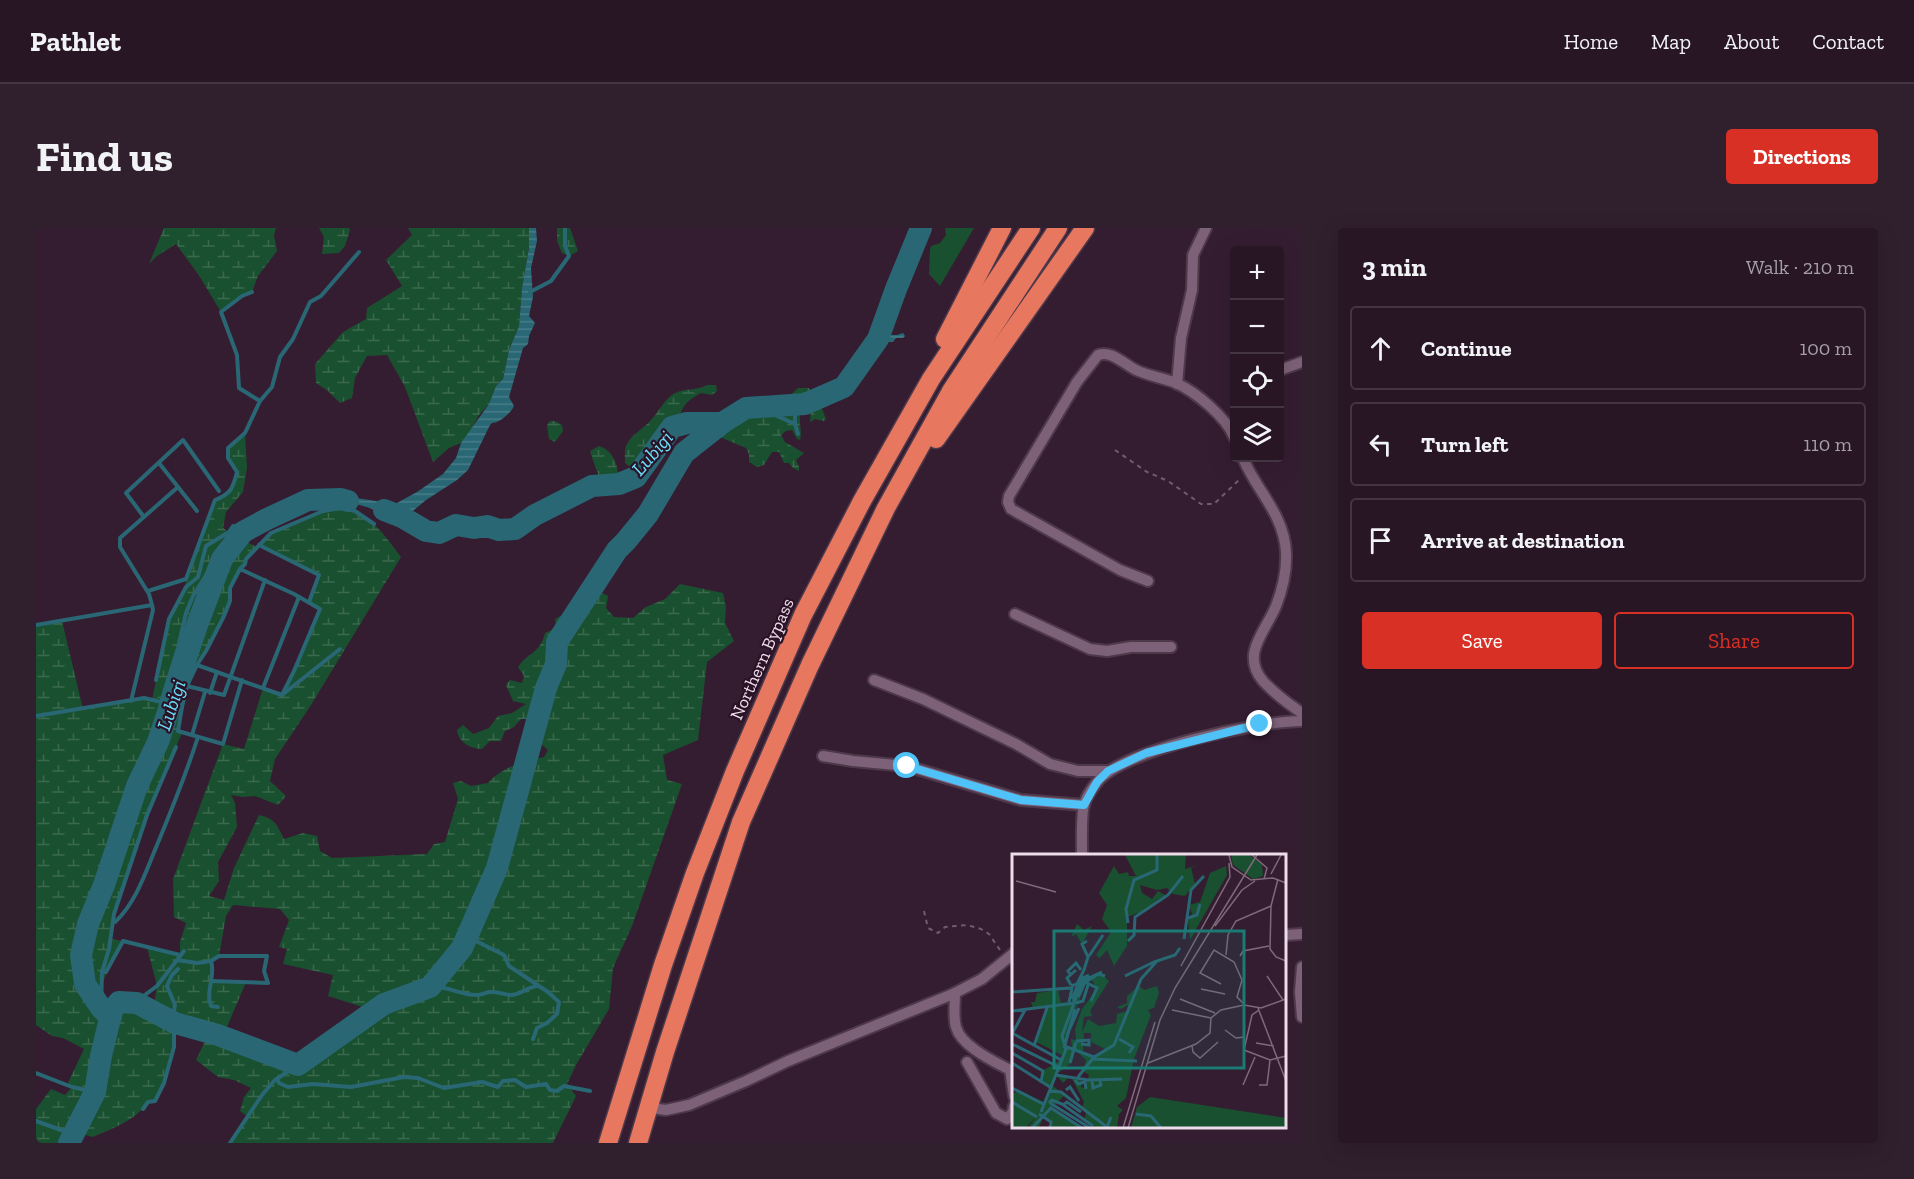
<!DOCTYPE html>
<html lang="en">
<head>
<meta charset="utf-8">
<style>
	body { margin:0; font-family:"Zilla Slab",serif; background:#301f2d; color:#f1f3f6 }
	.controls { position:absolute; right:18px; top:18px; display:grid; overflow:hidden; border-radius:6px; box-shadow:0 6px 24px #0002 }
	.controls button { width:54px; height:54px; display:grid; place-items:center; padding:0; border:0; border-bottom:2px solid #443542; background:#281625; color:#f1f3f6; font:30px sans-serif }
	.stop { position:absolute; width:18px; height:18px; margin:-14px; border:4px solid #4fc3f7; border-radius:50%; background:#fff }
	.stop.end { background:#4fc3f7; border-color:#fff; box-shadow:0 2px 6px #0008 }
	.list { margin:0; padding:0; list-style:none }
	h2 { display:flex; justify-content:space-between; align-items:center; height:78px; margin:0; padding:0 24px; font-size:26px }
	h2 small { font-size:20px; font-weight:400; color:#a59fa7 }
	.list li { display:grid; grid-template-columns:39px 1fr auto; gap:18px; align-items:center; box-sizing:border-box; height:84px; margin:0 12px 12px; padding:0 12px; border:2px solid #443542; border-radius:6px }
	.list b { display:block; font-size:22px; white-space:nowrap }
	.list em { font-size:20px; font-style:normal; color:#a59fa7 }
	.actions { display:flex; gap:12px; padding:18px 24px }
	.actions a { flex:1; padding:14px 0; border:2px solid #d93025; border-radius:6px; text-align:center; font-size:21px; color:#d93025 }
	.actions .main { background:#d93025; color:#fff }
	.icon { flex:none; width:33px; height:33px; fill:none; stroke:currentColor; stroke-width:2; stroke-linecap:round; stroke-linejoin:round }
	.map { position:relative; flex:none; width:1266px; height:915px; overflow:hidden; border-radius:6px }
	header { display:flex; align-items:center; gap:36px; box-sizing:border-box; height:84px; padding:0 30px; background:#281625; border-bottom:2px solid #443542 }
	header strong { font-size:28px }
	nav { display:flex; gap:33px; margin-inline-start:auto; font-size:21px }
	.intro { display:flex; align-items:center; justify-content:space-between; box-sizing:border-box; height:144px; padding:0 36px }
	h1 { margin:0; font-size:42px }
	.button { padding:15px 27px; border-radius:6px; background:#d93025; color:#fff; font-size:21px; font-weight:700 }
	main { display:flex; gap:36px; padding:0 36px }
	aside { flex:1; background:#281625; border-radius:6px; box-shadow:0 6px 24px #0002 }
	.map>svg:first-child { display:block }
</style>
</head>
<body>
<header>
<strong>Pathlet</strong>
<nav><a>Home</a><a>Map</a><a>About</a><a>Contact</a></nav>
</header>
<div class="intro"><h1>Find us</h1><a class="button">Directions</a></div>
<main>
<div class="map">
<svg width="1266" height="915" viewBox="0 0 1266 915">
	<defs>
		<pattern id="wetland-marsh" width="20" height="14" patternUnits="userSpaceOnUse" patternTransform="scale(1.5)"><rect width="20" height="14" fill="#19502f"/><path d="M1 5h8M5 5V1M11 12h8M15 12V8" fill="none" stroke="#3b694d"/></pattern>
		<pattern id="water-rules" width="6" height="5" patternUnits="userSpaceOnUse" patternTransform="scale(1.5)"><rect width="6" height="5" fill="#296774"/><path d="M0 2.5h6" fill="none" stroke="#487c88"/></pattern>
	</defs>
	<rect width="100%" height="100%" fill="#351d31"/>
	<polygon fill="#19502f" points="909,0 938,0 904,58 893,46 894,21 895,18 904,15 910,7"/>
	<g fill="url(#wetland-marsh)" fill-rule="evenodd">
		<polygon points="128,0 240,0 238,7 241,23 222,48 216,64 206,68 185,84 162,46 140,16 121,28 113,36"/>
		<polygon points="283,0 313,0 314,2 309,18 303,25 286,26 288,9"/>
		<polygon points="372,0 493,0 493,20 486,60 483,98 473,122 467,151 460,158 453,176 443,187 434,204 425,215 413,220 397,234 369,159 351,127 331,128 319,150 316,170 304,175 292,163 280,155 279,136 307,104 330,91 331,80 366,58 350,32 376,7"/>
		<polygon points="521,0 534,0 542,23 533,28 526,25 521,13"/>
		<path d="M671,157H680L681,163L676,167L665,165C654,171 648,175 644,187L655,185L668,186L679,192H708L718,187L719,177C740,176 747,175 762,160H773L775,163C769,172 763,181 764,192C764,199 766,205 764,212L761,211L756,202L750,203L745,207L749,214L768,225L760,232L763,239V243L757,240L753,235H748L743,224H736L728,237L721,239L713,234V226L710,220L686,210H679L663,204L653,198L638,200L623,225L610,242L597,241L589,235C589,229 588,221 591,216C596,206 607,201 614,193C623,184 628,171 639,165C650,160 661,163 671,157Z"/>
		<polygon points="782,179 786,181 790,191 788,193 779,191 774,194 775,181"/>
		<polygon points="514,193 519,193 526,197 527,203 519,214 513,211 511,197"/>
		<path d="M209,205L211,240L207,264L190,284L187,300L202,310L221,319C213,328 195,349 194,361C192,374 194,375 188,388C177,412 160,433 151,458C146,472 144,488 142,503L146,505L125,553L98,624L78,686L75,711L87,713L66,755L65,780L72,785L63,828L64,834C74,817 77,801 76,782L83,774L101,775L117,783L121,758L111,719L144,727V714L150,695L138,689L137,651L187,516L208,521L227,460L246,467L258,443L284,381L273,374L283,346L223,317C236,304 253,296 271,289C281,285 295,279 306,280C333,283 350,309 365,329L275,477L239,531L234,553L250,568L242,577L219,568L207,569L195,567L199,575L201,599L182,634L183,653L173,668L188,672L198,640L223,587C240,591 241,597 248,611L267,605L281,608L284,623L296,630L391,626L398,616L409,614L422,571L417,555L425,553L435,558L452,555C466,539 487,533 508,529L512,522L504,515L485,521L484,518L486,509L501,510L503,503L495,491H485L478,499L469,503L465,513H454L446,521C435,521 422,514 421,502L427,497L437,506L453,500L462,488L476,485L490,476L477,473L470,457L474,452L486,455L488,448L482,439C492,424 504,426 509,405L520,400L519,391L526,387L545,392L564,364L572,368L570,380L578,389L597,390L610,379L629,371L644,356L687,365L690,379L689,395L698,413L671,434L662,512L627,527L631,552L646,556L596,698L577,740L573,781L540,837L531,856L540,868L517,915H194L211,888L204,883L208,869L215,860L198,852L182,849L160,832L173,805L136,794C134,801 139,809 138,817C137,836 127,857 119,873L112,874C99,893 77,900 57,909L46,906L41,915H37L45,891L35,898L27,915H0V881L15,861L29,867L36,859L31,857L48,821L27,810L16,808L0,797V397L26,393L47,481L108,470L116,472L133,391L149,359L150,351L179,272C195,266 197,260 201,244L192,230V220ZM197,677L244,681L253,692L243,719L251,721L247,736L297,747L292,768L339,783L261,837L228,823L176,806H188L210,754L175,753L178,742L175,733L183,728L190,688Z"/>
		<path d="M563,218C581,224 584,244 581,261C578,261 573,262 571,260C565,257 556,230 554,223Z"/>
	</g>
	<g fill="url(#water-rules)">
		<path d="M493,0H500L501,13L495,40L497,69L493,88L499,95L493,108L492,116L487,120L473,169L478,178C475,185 463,195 456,195L454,197L432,242L421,252L390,272L372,287L367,294L356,295C338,274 309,275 283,272L306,264L314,269L359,276L381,264L407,246L420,230L425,215L453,176L460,158L467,151L473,122L483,98L486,60L493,20Z"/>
		<path d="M871,35L872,48L855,75L860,86L847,96C847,84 853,82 855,73C859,49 851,54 871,35Z"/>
		<polygon points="846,101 850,107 861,107 867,105 869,108 867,110 860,110 857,114 848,114 835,129 828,130 831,113"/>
		<polygon points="426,293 433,295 457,293 471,298 483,298 479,306 469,307 447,302 437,306 416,299 416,294"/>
		<path d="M76,782C77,802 73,817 64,835L63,828L72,785Z"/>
		<polygon points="46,890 37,915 27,915 35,898"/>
	</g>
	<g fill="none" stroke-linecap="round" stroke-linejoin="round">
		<g stroke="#296774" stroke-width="4">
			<polyline points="494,64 515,53 533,28 529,18 529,0"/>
			<polyline points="224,173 236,159 244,129 257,111 274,74 285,68 323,24"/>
			<polyline points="759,177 759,195"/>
			<polyline points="721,179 759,196 762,206"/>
			<polyline points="123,235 161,283"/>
			<polyline points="108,289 90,265 147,212 183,263"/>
			<polyline points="223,317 283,347 273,374"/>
			<polyline points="204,341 209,336 210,331 235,305 287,283 305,280 319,283 338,296"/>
			<path d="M112,363L150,351L179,272C195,266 197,260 201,244L192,230V220L209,205L224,173L203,160L201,127L185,84L206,68L216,64"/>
			<polyline points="116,377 113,366 84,319 84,310 142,259"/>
			<polyline points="0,397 116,377 117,382 95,473"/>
			<polyline points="161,437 170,423 188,388 194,373 194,360 204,341 258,366 284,381 258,443 246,467"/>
			<path d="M120,452L133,391L150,359L162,349L170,318L193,304L197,298C209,300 219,293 231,291"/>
			<polyline points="142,456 151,458 161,437 246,467 304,421"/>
			<polyline points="227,460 263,369"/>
			<polyline points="174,465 181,444"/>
			<polyline points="125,474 142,420 150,385 157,368 187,320 192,306"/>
			<polyline points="135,474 146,479 142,503 187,516 206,452"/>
			<polyline points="146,479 151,458 188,467 229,352"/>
			<polyline points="0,488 108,470 134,476"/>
			<polyline points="156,507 169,464"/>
			<path d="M79,694C100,675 110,643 121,617C136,581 150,546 162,509"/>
			<polyline points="428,716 440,713 468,727 473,738 512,764 523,774 521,786 511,795 501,800 497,811"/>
			<polyline points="141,732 161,735 175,733 183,728 231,728 228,743 232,755 175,753"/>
			<path d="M175,733C180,748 169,763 175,778L182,779"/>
			<polyline points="66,744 70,744 87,713 144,727"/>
			<path d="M394,759C410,757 424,767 440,767C444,767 449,765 453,764C461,763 468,767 476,767C486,766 493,758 502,758"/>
			<polyline points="98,775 121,758 148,723"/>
			<polyline points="65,780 66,744 73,721 78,686 111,587 140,519"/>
			<polyline points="0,845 36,859 59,864"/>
			<polyline points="241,851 243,855 252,859 277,856 315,859 368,849 382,850 408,860 446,854 462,859 467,853 479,852 490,859 510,856 514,862 521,863 528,858 554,863"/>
			<polyline points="107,881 112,874 119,873 128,855 138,819 138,806 135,799 139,777 131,758 136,747 142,741"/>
			<polyline points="0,893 36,906"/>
			<polyline points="194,915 226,867 239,852 262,837"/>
		</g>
		<g stroke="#296774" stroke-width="22">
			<polyline points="348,282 366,289 390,303 403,305 420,297 438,300 451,298 463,302 479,301 499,287 556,258 583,256 600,249 636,199 651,195 686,195"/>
			<polyline points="75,789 65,780 49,756 45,727 52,696 68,657 101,558 122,514 161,397 186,331 207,304 231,291 272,272 305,271 312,273"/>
			<polyline points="33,915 59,864 65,828 76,782 83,774 101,775 139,795 182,807 262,837 348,776 394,759 426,720 461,640 510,460 520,436 521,414 581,322 590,313 612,286 648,225 686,195 710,180 769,176 808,159 842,111 860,61 885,0"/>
		</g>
		<g stroke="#4e394b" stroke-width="14">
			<g id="minor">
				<polyline points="1244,142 1266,134"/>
				<polyline points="1141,156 1145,110 1156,62 1157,27 1170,0"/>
				<path d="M1207,230C1220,262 1248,286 1250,324C1251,343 1247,360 1240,378C1230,403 1204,426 1227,453C1237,464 1254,477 1266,485"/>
				<path d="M1112,353L1084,342L975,281L972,274L973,268L1041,154L1062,127C1075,122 1088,136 1100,142C1113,148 1127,150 1140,155C1160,164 1190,189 1198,209"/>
				<polyline points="979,386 1054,421 1071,423 1095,419 1135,419"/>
				<polyline points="838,452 887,471 980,516 1014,536 1042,543 1072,543"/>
				<polyline points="787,528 817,533 871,538 985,572 1048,577"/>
				<path d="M1046,627C1046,615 1045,587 1048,577C1050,569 1057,559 1062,553C1089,521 1224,493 1266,493"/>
				<polyline points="1250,707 1266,706"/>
				<polyline points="1266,739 1264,764 1266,789"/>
				<path d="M919,765C919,776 917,789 920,799C925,818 957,833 974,842L978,841"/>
				<polyline points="931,834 960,885 971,891 977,884 978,878"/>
				<polyline points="974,842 978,868"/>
				<polyline points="622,881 630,882 653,877 710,853 752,833 917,766 946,751 978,725"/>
			</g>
		</g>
		<g stroke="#4e394b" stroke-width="21">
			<g id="motorway">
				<polyline points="909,111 966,0"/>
				<polyline points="900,211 1049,0"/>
				<polyline points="572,915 627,737 659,645 699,543 767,387 826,273 895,151 995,0"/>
				<polyline points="602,915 629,824 705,594 774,437 850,280 915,163 1022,0"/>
			</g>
		</g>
		<g stroke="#715c6d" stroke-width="2" stroke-dasharray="4.5 4.5" stroke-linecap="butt">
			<polyline points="1079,222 1111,244 1132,253 1165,276 1178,276 1204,251"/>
			<polyline points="888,683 892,700 902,705 909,699 931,697 945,701 953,706 964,722"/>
		</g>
		<use href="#minor" stroke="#7d6178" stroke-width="10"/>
		<use href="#motorway" stroke="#e8775f" stroke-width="18"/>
	</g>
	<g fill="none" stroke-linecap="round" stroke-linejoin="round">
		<polyline stroke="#4fc3f7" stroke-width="8" points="871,538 985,572 1048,577 1061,554 1072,543 1110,525 1224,496"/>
	</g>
	<g text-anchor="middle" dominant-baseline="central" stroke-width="4.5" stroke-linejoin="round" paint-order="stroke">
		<g font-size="18" fill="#eddce9" stroke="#2b1327">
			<text transform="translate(726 431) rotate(-66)">Northern Bypass</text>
		</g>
		<g font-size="20" font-style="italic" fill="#6ae1fa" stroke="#2b1327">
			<text transform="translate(616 225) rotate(-49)">Lubigi</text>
			<text transform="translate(135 477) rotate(-71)">Lubigi</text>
		</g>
	</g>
	<g transform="translate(976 626)">
		<rect width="274" height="274" fill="#351d31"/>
		<path d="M219,1H237L250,10L251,22L241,25L221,11ZM214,12L215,21L178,86L176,67L180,60L177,51L188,48L198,19Z" fill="#19502f"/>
		<path d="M113,1H174L173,15L186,11L179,14L183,30L173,42L161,40L155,34L145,36L128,31L130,39L140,45L146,37L155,42L145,46L138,55L115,63V92L102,112L95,96L88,104L84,101L99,78L90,65L95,51L87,39L102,12L107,20L116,18L117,22H124ZM65,70L72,76L80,72L70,90L64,80L59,83ZM74,108L73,117L70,122L76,125L57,171L53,195L60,194L59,185L64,186L63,175L70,155L85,135L78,123L88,119L97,127L78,157L80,162L72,163L70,178L76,165L87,172L104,169L105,160L119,156L115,155L116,151L109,155L105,153L115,149V142L127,132L132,136L145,132L147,139L142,154L136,156L139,161L122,205L114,244L105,252L111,256L107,260L105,274H82L72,266L74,259L80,261L70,255L72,248L59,223L66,224L71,228L69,233L73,234L77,221L71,217L74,206L63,196L60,208L45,220L58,222L51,229L45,222L41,232L53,241L39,254L70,274H31L38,273L39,268L31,263L27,274H15L26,261L13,274H0V240L6,237L0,233L34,249L38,233L31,230L32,216L47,207L50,201L24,188L36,152L21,155L19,148H23L25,139L46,136L49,149L60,148ZM72,179H79V188L93,195L82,203L71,199ZM138,243L274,264V274H119L125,253Z" fill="#19502f" fill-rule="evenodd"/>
		<path fill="none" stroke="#296774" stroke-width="3" d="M176,64L185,61L188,50M116,69L114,55L122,26L145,16V1M172,85L179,36L192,22M116,87L122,81L123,63L156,41L171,22M77,102L91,81M59,121L56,117L64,109L69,116M113,122L144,107M74,128L86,120L93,122M59,131L55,124L64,116M59,132L65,130L72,116L76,103L70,90L75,87M0,138L60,134L57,148M66,143L73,128L85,134L79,147M60,145L68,125L77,121M61,147L71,124M64,149L71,147L76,131M0,157L63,149M1,178L13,156M0,179L51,207M55,181L67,154M107,185L121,193L117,199M64,187L77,186V191L69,190M0,190L47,213M22,192L36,151M52,194L63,155M54,196L50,182L70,127L90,118M0,199L31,217L29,229M79,205L125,207M0,209L38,233M58,209L64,188M44,221L76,226L110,225M66,223L82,203M62,224L66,230L73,228L74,235M80,227L81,234L89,231L88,227M0,234L33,251M54,236L58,233L67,247M37,237L49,238L95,273L99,263M0,248L25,263M37,249L40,246L50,250L81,272M38,249L78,274M51,251L55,248L69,258M29,258L55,193L82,203L102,191L129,125L145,107L163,101L168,94M27,260L39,268L38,274M124,260L139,262L149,274M20,274L39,254L70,274"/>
		<path fill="none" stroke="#7f697b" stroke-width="1.5" d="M217,1L220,13L239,26L261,24L274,29M240,1L255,14L252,25M259,20L269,1M4,27L44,38M259,52L266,25M203,72L230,36L243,27M214,101L216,81L224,67L259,52L258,95L264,103L274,107M228,102L231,97L257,92M169,112L218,23L217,9M255,122L271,146M209,130L188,119L202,96L222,108L230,126L225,143L232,150M189,135L213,140M168,145L203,159M246,154L274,227M160,156L199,164M247,156L240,161L232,196L258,206L274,202M213,176L224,184L233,183M244,189L262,192M180,192L181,198L188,204L206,188M136,209L184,190L198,179L199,164L209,156L232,151L249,154L274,145M231,231L243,203M247,231H255L258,206M111,274L143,168M116,274L148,166L163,134L245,1"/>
		<path fill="#1a7b74" fill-opacity="0.15" stroke="#1a7b74" stroke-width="3" d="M42,77H232V214H42Z"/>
		<rect width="274" height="274" fill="none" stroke="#eddce9" stroke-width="3"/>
	</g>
</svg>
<div class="controls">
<button>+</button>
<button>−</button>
<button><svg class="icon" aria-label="locate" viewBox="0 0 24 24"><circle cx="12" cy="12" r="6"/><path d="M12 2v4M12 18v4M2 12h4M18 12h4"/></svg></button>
<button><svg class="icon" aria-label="layers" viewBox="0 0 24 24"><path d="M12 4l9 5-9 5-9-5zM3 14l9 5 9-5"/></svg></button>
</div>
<div class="stop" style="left:871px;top:538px"></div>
<div class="stop end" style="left:1224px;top:496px"></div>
</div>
<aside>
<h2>3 min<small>Walk · 210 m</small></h2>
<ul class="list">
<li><svg class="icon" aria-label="ahead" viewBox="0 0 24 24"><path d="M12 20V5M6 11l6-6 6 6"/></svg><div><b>Continue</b></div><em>100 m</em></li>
<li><svg class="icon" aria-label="left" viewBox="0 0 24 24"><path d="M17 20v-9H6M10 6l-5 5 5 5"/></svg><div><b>Turn left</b></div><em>110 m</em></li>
<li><svg class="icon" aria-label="arrive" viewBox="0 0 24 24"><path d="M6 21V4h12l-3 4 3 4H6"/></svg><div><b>Arrive at destination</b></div></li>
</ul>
<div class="actions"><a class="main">Save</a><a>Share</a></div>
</aside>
</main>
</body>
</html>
